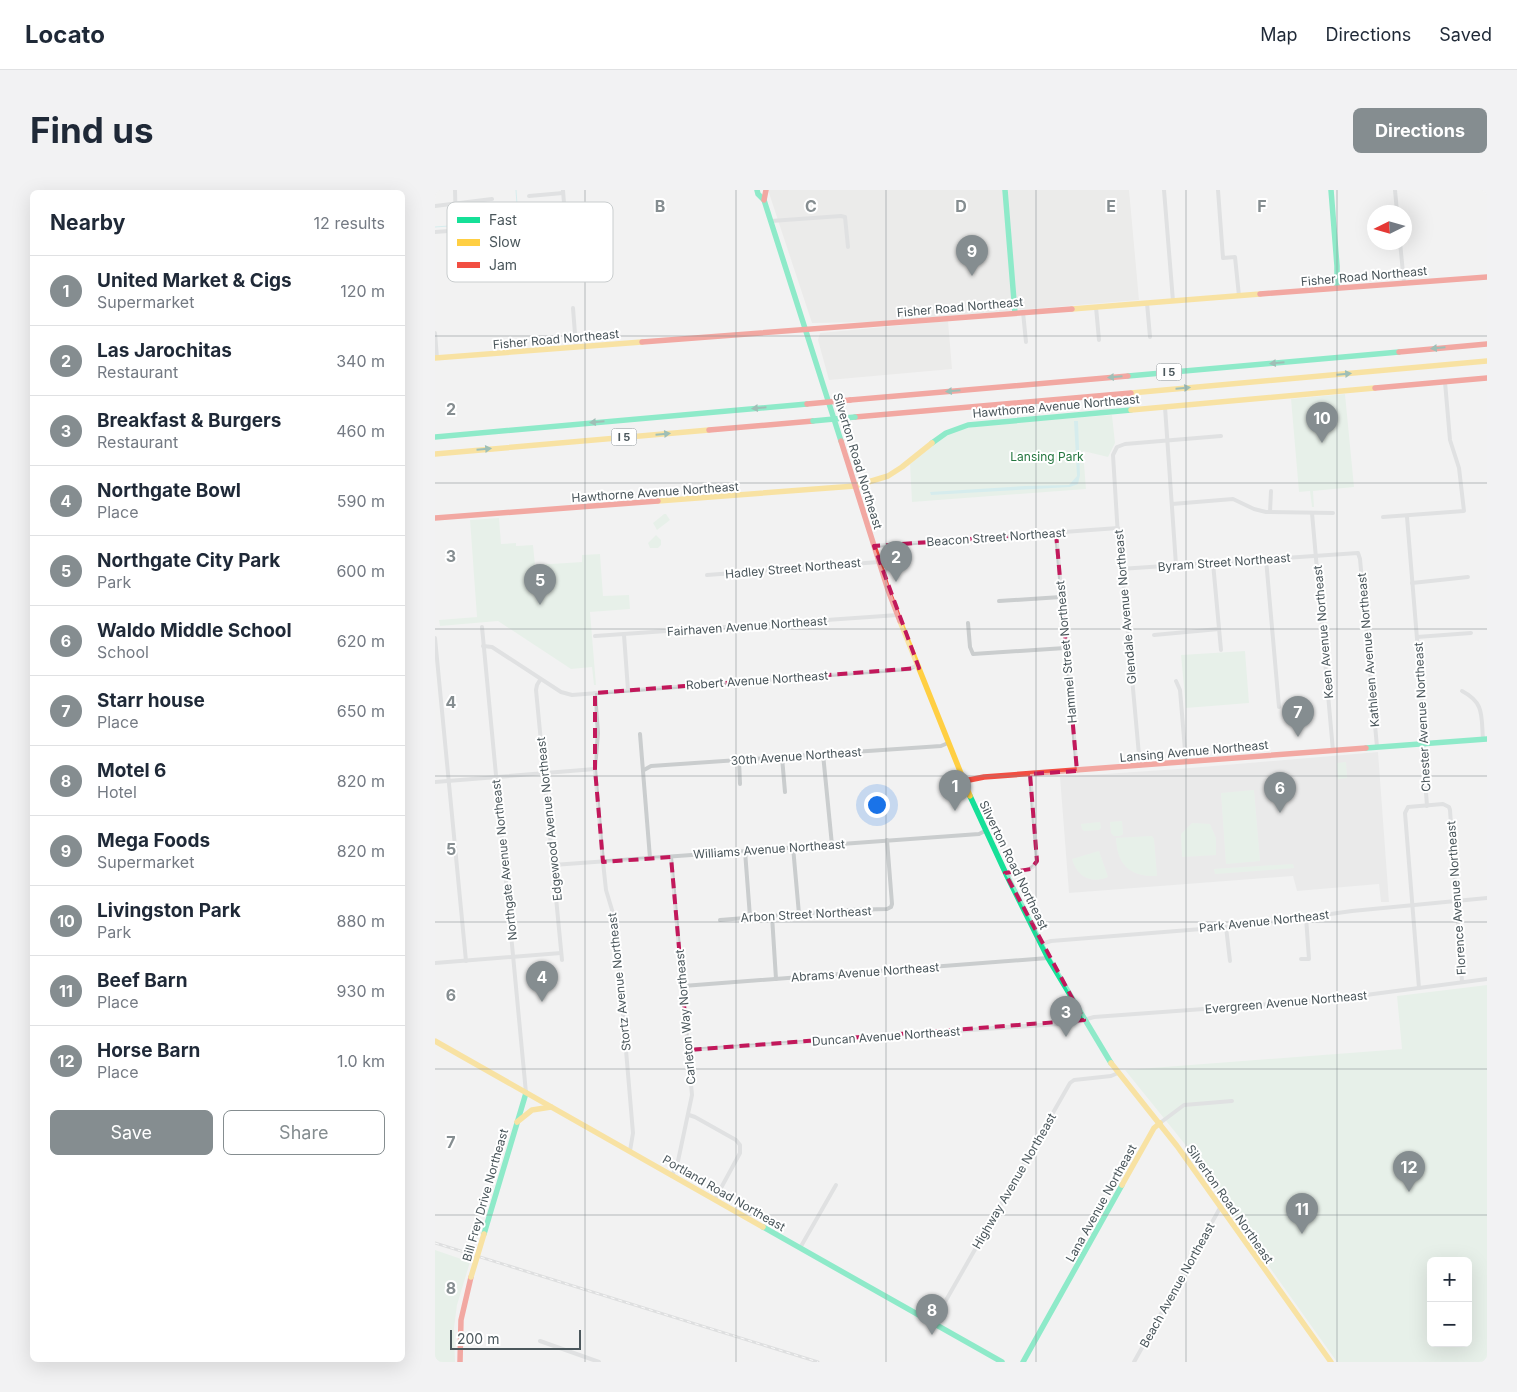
<!DOCTYPE html>
<html lang="en">
<head>
<meta charset="utf-8">
<style>
	body { margin:0; font-family:Inter,sans-serif; background:#f2f2f3; color:#1f2937 }
	.controls { position:absolute; right:15px; bottom:15px; display:grid; overflow:hidden; border-radius:8px; box-shadow:0 5px 20px #0002 }
	.controls button { width:45px; height:45px; display:grid; place-items:center; padding:0; border:0; border-bottom:1px solid #e0e1e3; background:#fff; color:#1f2937; font:25px sans-serif }
	.compass { position:absolute; left:932px; top:15px; width:45px; height:45px; border-radius:50%; background:#fff; box-shadow:0 5px 20px #0002; rotate:265deg }
	.scale { position:absolute; left:15px; bottom:12px; width:131px; box-sizing:border-box; padding-left:5px; border:2px solid #4b575c; border-top:0; font-size:14px; line-height:18px; white-space:nowrap; color:#4b575c; -webkit-text-stroke:4px #fff; paint-order:stroke }
	.you { position:absolute; left:441px; top:614px; width:18px; height:18px; margin:-12px; border:4px solid #fff; border-radius:50%; background:#1a73e8; box-shadow:0 0 0 8px #1a73e833 }
	.badge { display:grid; place-items:center; width:32px; height:32px; border-radius:50%; background:#858d90; color:#fff; font-size:16px; font-weight:700 }
	.pin { position:absolute; translate:-50% -41px; filter:drop-shadow(0 1px 2px #0008) }
	.pin::after { content:''; position:absolute; top:26px; width:18px; height:15px; background:inherit; clip-path:polygon(0 0,100% 0,50% 100%) }
	.list { margin:0; padding:0; list-style:none }
	h2 { display:flex; justify-content:space-between; align-items:center; height:65px; margin:0; padding:0 20px; font-size:21px }
	h2 small { font-size:16px; font-weight:400; color:#747a83 }
	.list li { display:grid; grid-template-columns:32px 1fr auto; gap:15px; align-items:center; box-sizing:border-box; height:70px; padding:0 20px; border-top:1px solid #e0e1e3 }
	.list b { display:block; font-size:19px; white-space:nowrap }
	.list p { margin:0; font-size:16px; white-space:nowrap; color:#747a83 }
	.list em { font-size:16px; font-style:normal; color:#747a83 }
	.actions { display:flex; gap:10px; padding:15px 20px }
	.actions a { flex:1; padding:11px 0; border:1px solid #858d90; border-radius:8px; text-align:center; font-size:18px; color:#858d90 }
	.actions .main { background:#858d90; color:#fff }
	.map { position:relative; flex:none; width:1052px; height:1172px; overflow:hidden; border-radius:8px }
	header { display:flex; align-items:center; gap:30px; box-sizing:border-box; height:70px; padding:0 25px; background:#fff; border-bottom:1px solid #e0e1e3 }
	header strong { font-size:24px }
	nav { display:flex; gap:28px; margin-inline-start:auto; font-size:18px }
	.intro { display:flex; align-items:center; justify-content:space-between; box-sizing:border-box; height:120px; padding:0 30px }
	h1 { margin:0; font-size:35px }
	.button { padding:12px 22px; border-radius:8px; background:#858d90; color:#fff; font-size:18px; font-weight:700 }
	main { display:flex; gap:30px; padding:0 30px }
	aside { flex:1; background:#fff; border-radius:8px; box-shadow:0 5px 20px #0002 }
	.map>svg:first-child { display:block }
</style>
</head>
<body>
<header>
<strong>Locato</strong>
<nav><a>Map</a><a>Directions</a><a>Saved</a></nav>
</header>
<div class="intro"><h1>Find us</h1><a class="button">Directions</a></div>
<main>
<aside>
<h2>Nearby<small>12 results</small></h2>
<ul class="list">
<li><span class="badge">1</span><div><b>United Market &amp; Cigs</b><p>Supermarket</p></div><em>120 m</em></li>
<li><span class="badge">2</span><div><b>Las Jarochitas</b><p>Restaurant</p></div><em>340 m</em></li>
<li><span class="badge">3</span><div><b>Breakfast &amp; Burgers</b><p>Restaurant</p></div><em>460 m</em></li>
<li><span class="badge">4</span><div><b>Northgate Bowl</b><p>Place</p></div><em>590 m</em></li>
<li><span class="badge">5</span><div><b>Northgate City Park</b><p>Park</p></div><em>600 m</em></li>
<li><span class="badge">6</span><div><b>Waldo Middle School</b><p>School</p></div><em>620 m</em></li>
<li><span class="badge">7</span><div><b>Starr house</b><p>Place</p></div><em>650 m</em></li>
<li><span class="badge">8</span><div><b>Motel 6</b><p>Hotel</p></div><em>820 m</em></li>
<li><span class="badge">9</span><div><b>Mega Foods</b><p>Supermarket</p></div><em>820 m</em></li>
<li><span class="badge">10</span><div><b>Livingston Park</b><p>Park</p></div><em>880 m</em></li>
<li><span class="badge">11</span><div><b>Beef Barn</b><p>Place</p></div><em>930 m</em></li>
<li><span class="badge">12</span><div><b>Horse Barn</b><p>Place</p></div><em>1.0 km</em></li>
</ul>
<div class="actions"><a class="main">Save</a><a>Share</a></div>
</aside>
<div class="map">
<svg width="1052" height="1172" viewBox="0 0 1052 1172">
	<rect width="100%" height="100%" fill="#f2f2f2"/>
	<g fill="#e3e2e0">
		<polygon points="333,0 694,0 704,110 439,132 377,133"/>
		<polygon points="513,131 517,179 394,190 383,150 385,143"/>
	</g>
	<polygon fill="#e0e1e1" points="943,562 954,712 946,712 944,694 862,701 858,686 634,703 625,587 743,579"/>
	<g fill="#daeede" fill-rule="evenodd">
		<polygon points="910,204 919,297 878,301 879,317 877,317 875,301 864,302 856,209"/>
		<polygon points="677,225 680,253 673,267 648,261 651,299 477,312 475,274 496,254 521,240 559,234"/>
		<polygon points="229,324 231,324 235,330 222,340 218,333"/>
		<polygon points="64,328 66,354 81,353 81,356 98,355 100,375 147,372 147,365 165,364 168,406 194,405 195,419 155,422 161,495 159,495 157,477 136,479 63,431 5,436 4,430 42,427 35,330"/>
		<polygon points="221,345 226,350 226,355 223,358 215,358 213,353"/>
		<polygon points="810,461 814,513 751,518 746,465"/>
		<polygon points="911,572 912,588 903,589 902,573"/>
		<polygon points="819,600 825,671 791,674 786,603"/>
		<polygon points="687,631 688,644 685,646 679,646 676,643 675,632"/>
		<polygon points="665,632 666,638 664,640 649,641 647,639 646,634"/>
		<polygon points="757,633 775,634 781,648 781,665 747,667 746,644"/>
		<path d="M717,646L719,649L722,686C695,687 682,675 681,648Z"/>
		<path d="M664,661L673,687C656,694 642,687 637,669Z"/>
		<polygon points="858,674 859,678 780,684 779,679"/>
		<path d="M1052,795V1172H902L808,1040L753,958L690,880L967,859L962,806ZM996,1071H1033V1153H996Z"/>
		<polygon points="0,1060 35,1072 22,1115 19,1138 20,1172 0,1172"/>
	</g>
	<polygon fill="#b4e5e7" points="639,231 643,231 645,285 643,294 635,297 496,305 495,302 590,296 634,295 642,286"/>
	<g fill="none" stroke-linecap="round" stroke-linejoin="round">
		<g stroke="#b4e5e7" stroke-width="1">
			<polyline points="26,35 83,30 81,0"/>
			<polyline points="0,37 14,36"/>
		</g>
		<g stroke="#cacdce" stroke-width="4">
			<polyline points="20,0 21,40"/>
			<polyline points="128,0 130,27"/>
			<polyline points="729,0 738,111"/>
			<polyline points="783,0 788,68 800,67 804,106"/>
			<polyline points="960,0 962,22"/>
			<polyline points="94,6 128,3"/>
			<polyline points="0,16 57,9"/>
			<polyline points="336,31 406,26 410,27 413,57"/>
			<polyline points="0,42 117,33"/>
			<polyline points="965,52 969,93"/>
			<polyline points="712,113 715,147"/>
			<polyline points="661,117 664,150"/>
			<polyline points="138,118 141,157"/>
			<polyline points="588,122 591,152"/>
			<polyline points="0,143 2,168"/>
			<polyline points="730,217 741,375"/>
			<polyline points="737,314 798,309 819,319 831,322 898,323"/>
			<polyline points="835,322 836,301"/>
			<polyline points="877,323 898,561"/>
			<polyline points="948,327 1029,321 1024,278 1015,250 1010,192"/>
			<polyline points="972,327 990,546 988,561 992,616"/>
			<polyline points="621,343 642,581"/>
			<polyline points="439,356 683,338"/>
			<polyline points="831,369 844,517"/>
			<polyline points="778,373 786,460"/>
			<polyline points="685,379 923,363 925,369 942,557"/>
			<polyline points="272,385 444,372"/>
			<polyline points="977,393 1033,387"/>
			<polyline points="564,411 626,407"/>
			<polyline points="533,433 535,457 538,464 630,458"/>
			<polyline points="47,437 91,903"/>
			<polyline points="189,445 193,500"/>
			<polyline points="719,445 784,439"/>
			<polyline points="160,446 463,425"/>
			<polyline points="982,447 1036,443"/>
			<polyline points="0,448 31,771"/>
			<polyline points="48,456 57,457 126,502 137,505 474,479 483,475"/>
			<polyline points="105,490 102,495 101,500 127,770"/>
			<polyline points="741,491 745,500 751,572"/>
			<path d="M1027,501C1050,513 1046,526 1048,549"/>
			<polyline points="160,503 163,543 160,579 168,672 171,700 180,730 198,943 195,961"/>
			<polyline points="205,544 215,668"/>
			<polyline points="388,564 397,655"/>
			<polyline points="347,567 350,602"/>
			<polyline points="304,570 305,594"/>
			<polyline points="705,576 688,388 685,379 678,265 682,257 690,254 786,246"/>
			<polyline points="209,580 216,576 506,556 513,553"/>
			<polyline points="0,592 160,579"/>
			<polyline points="358,657 364,724"/>
			<polyline points="310,661 315,727"/>
			<polyline points="236,667 257,905 243,971 237,986"/>
			<polyline points="118,675 544,644 550,641"/>
			<path d="M572,686C582,681 598,682 602,671L595,584"/>
			<polyline points="337,726 341,789"/>
			<polyline points="285,730 412,720 452,719 456,717 457,714 452,650"/>
			<polyline points="791,737 795,771"/>
			<polyline points="606,754 616,751 817,735 917,721 1052,708"/>
			<polyline points="866,769 874,769 871,727"/>
			<polyline points="0,773 126,763"/>
			<polyline points="248,796 613,768"/>
			<polyline points="984,798 970,623 973,617 1008,614 1014,617 1015,620 1027,792"/>
			<polyline points="253,860 638,833 659,827 893,810 1052,789"/>
			<polyline points="254,925 260,927 301,950 305,955 305,963 280,1009"/>
			<polyline points="725,933 749,915 797,911"/>
			<polyline points="365,1058 401,995"/>
			<polyline points="498,1133 635,893 639,890 676,886 683,883"/>
			<polyline points="105,1151 164,1172"/>
			<polyline points="699,1172 785,1018"/>
		</g>
		<g stroke="#16e098" stroke-width="5.5">
			<polyline points="322,0 323,4 329,10 406,251"/>
			<polyline points="570,0 580,123"/>
			<polyline points="896,0 902,76 902,98"/>
			<polyline points="693,186 964,162"/>
			<polyline points="0,247 372,214"/>
			<polyline points="497,253 511,243 533,235 696,220"/>
			<polyline points="931,558 1052,549"/>
			<polyline points="535,606 572,686 613,768 676,873"/>
			<polyline points="328,1037 567,1172"/>
			<polyline points="49,1044 91,903"/>
			<polyline points="588,1172 687,995"/>
		</g>
		<g stroke="#ffcf43" stroke-width="5.5">
			<polyline points="637,119 825,104"/>
			<polyline points="0,168 207,152"/>
			<polyline points="696,203 1052,171"/>
			<polyline points="696,220 940,198"/>
			<polyline points="0,264 274,240"/>
			<polyline points="223,311 420,296 453,286 467,277 497,253"/>
			<polyline points="465,431 535,606"/>
			<polyline points="0,851 328,1037"/>
			<polyline points="676,873 742,956 896,1172"/>
			<polyline points="82,932 97,920 116,917"/>
			<polyline points="687,995 719,938 725,933"/>
		</g>
		<g stroke="#f24e42" stroke-width="5.5">
			<polyline points="329,10 331,0"/>
			<polyline points="825,104 1052,87"/>
			<polyline points="207,152 637,119"/>
			<polyline points="964,162 1052,154"/>
			<polyline points="940,198 1052,188"/>
			<polyline points="415,210 693,186"/>
			<polyline points="420,227 696,203"/>
			<polyline points="274,240 378,231"/>
			<polyline points="406,251 453,400 465,431"/>
			<polyline points="0,328 223,311"/>
			<polyline points="529,591 549,587 931,558"/>
			<polyline points="25,1172 26,1130 36,1087"/>
		</g>
		<g stroke="#c6c8c9" stroke-width="3">
			<polyline id="rail" points="0,1053 383,1172"/>
		</g>
		<use href="#rail" stroke="#fff" stroke-width="1" stroke-dasharray="4" stroke-linecap="butt"/>
		<polyline stroke="#16e098" stroke-width="5.5" points="378,231 420,227"/>
		<polyline stroke="#ffcf43" stroke-width="5.5" points="36,1087 49,1044"/>
		<polyline stroke="#f24e42" stroke-width="5.5" points="372,214 415,210"/>
	</g>
	<defs><path id="oneway-solid" d="M-6-.8H1V-3.2L6.5 0L1 3.2V.8H-6Z" transform="scale(1.25)"/></defs>
	<g fill="#3b806e">
		<use href="#oneway-solid" transform="translate(1003 158) rotate(175)"/>
		<use href="#oneway-solid" transform="translate(842 173) rotate(175)"/>
		<use href="#oneway-solid" transform="translate(909 184) rotate(-5)"/>
		<use href="#oneway-solid" transform="translate(680 187) rotate(175)"/>
		<use href="#oneway-solid" transform="translate(748 198) rotate(-5)"/>
		<use href="#oneway-solid" transform="translate(518 201) rotate(175)"/>
		<use href="#oneway-solid" transform="translate(324 218) rotate(175)"/>
		<use href="#oneway-solid" transform="translate(162 232) rotate(175)"/>
		<use href="#oneway-solid" transform="translate(228 244) rotate(-5)"/>
		<use href="#oneway-solid" transform="translate(49 259) rotate(-5)"/>
	</g>
	<path d="M0 0H1052V1172H0ZM621,343L642,581L595,584L602,671L596,679L570,683L649,830L253,860L236,667L168,672L160,579V503L484,478L439,356Z" fill="#f2f2f2" fill-opacity=".55" fill-rule="evenodd"/>
	<path fill="none" stroke="#c2185b" stroke-width="4" stroke-dasharray="10 6" stroke-linejoin="round" d="M621,343L642,581L595,584L602,671L596,679L570,683L649,830L253,860L236,667L168,672L160,579V503L484,478L439,356Z"/>
	<path fill="none" stroke="#858d90" stroke-width="1" stroke-opacity="0.55" d="M150,0V1172M301,0V1172M451,0V1172M601,0V1172M751,0V1172M902,0V1172M0,146H1052M0,293H1052M0,439H1052M0,586H1052M0,732H1052M0,879H1052M0,1025H1052"/>
	<g text-anchor="middle" dominant-baseline="central" stroke-width="4" stroke-linejoin="round" paint-order="stroke">
		<g fill="#fff" stroke="#81898d" stroke-width="1">
			<rect x="721.5" y="173.5" width="25" height="17" rx="4"/>
			<rect x="176.5" y="238.5" width="25" height="17" rx="4"/>
		</g>
		<g font-size="11" font-weight="bold" fill="#4b575c">
			<text x="734" y="182">I 5</text>
			<text x="189" y="247">I 5</text>
		</g>
		<g font-size="12" fill="#4b575c" stroke="#fff">
			<text transform="translate(929 86) rotate(-5)">Fisher Road Northeast</text>
			<text transform="translate(525 117) rotate(-5)">Fisher Road Northeast</text>
			<text transform="translate(121 149) rotate(-5)">Fisher Road Northeast</text>
			<text transform="translate(621 216) rotate(-5)">Hawthorne Avenue Northeast</text>
			<text transform="translate(423 271) rotate(73)">Silverton Road Northeast</text>
			<text transform="translate(220 302) rotate(-4)">Hawthorne Avenue Northeast</text>
			<text transform="translate(561 347) rotate(-4)">Beacon Street Northeast</text>
			<text transform="translate(789 372) rotate(-4)">Byram Street Northeast</text>
			<text transform="translate(358 378) rotate(-5)">Hadley Street Northeast</text>
			<text transform="translate(690 417) rotate(-95)">Glendale Avenue Northeast</text>
			<text transform="translate(312 436) rotate(-4)">Fairhaven Avenue Northeast</text>
			<text transform="translate(888 442) rotate(-95)">Keen Avenue Northeast</text>
			<text transform="translate(933 460) rotate(-95)">Kathleen Avenue Northeast</text>
			<text transform="translate(631 462) rotate(-95)">Hammel Street Northeast</text>
			<text transform="translate(322 490) rotate(-4)">Robert Avenue Northeast</text>
			<text transform="translate(987 527) rotate(-93)">Chester Avenue Northeast</text>
			<text transform="translate(759 561) rotate(-5)">Lansing Avenue Northeast</text>
			<text transform="translate(361 566) rotate(-4)">30th Avenue Northeast</text>
			<text transform="translate(114 629) rotate(-96)">Edgewood Avenue Northeast</text>
			<text transform="translate(334 659) rotate(-4)">Williams Avenue Northeast</text>
			<text transform="translate(69 670) rotate(-96)">Northgate Avenue Northeast</text>
			<text transform="translate(579 675) rotate(64)">Silverton Road Northeast</text>
			<text transform="translate(1021 708) rotate(-94)">Florence Avenue Northeast</text>
			<text transform="translate(371 724) rotate(-3)">Arbon Street Northeast</text>
			<text transform="translate(829 731) rotate(-6)">Park Avenue Northeast</text>
			<text transform="translate(430 782) rotate(-4)">Abrams Avenue Northeast</text>
			<text transform="translate(184 792) rotate(-96)">Stortz Avenue Northeast</text>
			<text transform="translate(851 812) rotate(-5)">Evergreen Avenue Northeast</text>
			<text transform="translate(250 827) rotate(-95)">Carleton Way Northeast</text>
			<text transform="translate(451 846) rotate(-4)">Duncan Avenue Northeast</text>
			<text transform="translate(579 991) rotate(-60)">Highway Avenue Northeast</text>
			<text transform="translate(289 1003) rotate(30)">Portland Road Northeast</text>
			<text transform="translate(50 1005) rotate(-74)">Bill Frey Drive Northeast</text>
			<text transform="translate(666 1013) rotate(-61)">Lana Avenue Northeast</text>
			<text transform="translate(795 1014) rotate(55)">Silverton Road Northeast</text>
			<text transform="translate(742 1095) rotate(-61)">Beach Avenue Northeast</text>
		</g>
		<g font-size="12" fill="#24763f" stroke="#fff">
			<text x="612" y="266">Lansing Park</text>
		</g>
	</g>
	<rect x="12" y="12" width="166" height="80" rx="8" fill="#fff" stroke="#c9cdce" stroke-width="1"/>
	<rect x="22" y="27" width="23" height="6" fill="#16e098"/>
	<rect x="22" y="49" width="23" height="7" fill="#ffcf43"/>
	<rect x="22" y="72" width="23" height="6" fill="#f24e42"/>
	<g font-size="14" fill="#4b575c">
		<text x="54" y="35">Fast</text>
		<text x="54" y="57">Slow</text>
		<text x="54" y="80">Jam</text>
	</g>
	<g font-size="16" text-anchor="middle" font-weight="bold" fill="#858d90" stroke="#fff" stroke-width="4" stroke-linejoin="round" paint-order="stroke">
		<text x="225" y="22">B</text>
		<text x="376" y="22">C</text>
		<text x="526" y="22">D</text>
		<text x="676" y="22">E</text>
		<text x="827" y="22">F</text>
		<text x="16" y="225">2</text>
		<text x="16" y="372">3</text>
		<text x="16" y="518">4</text>
		<text x="16" y="665">5</text>
		<text x="16" y="811">6</text>
		<text x="16" y="958">7</text>
		<text x="16" y="1104">8</text>
	</g>
</svg>
<div class="controls">
<button>+</button>
<button>−</button>
</div>
<svg class="compass" viewBox="-18 -18 36 36"><path d="M0-13l5 13h-10z" fill="#e53935"/><path d="M0 13l5-13h-10z" fill="#747a83"/></svg>
<div class="scale">200 m</div>
<div class="you"></div>
<div class="pin badge" style="left:520px;top:621px">1</div>
<div class="pin badge" style="left:461px;top:392px">2</div>
<div class="pin badge" style="left:631px;top:847px">3</div>
<div class="pin badge" style="left:107px;top:812px">4</div>
<div class="pin badge" style="left:105px;top:415px">5</div>
<div class="pin badge" style="left:845px;top:623px">6</div>
<div class="pin badge" style="left:863px;top:547px">7</div>
<div class="pin badge" style="left:497px;top:1145px">8</div>
<div class="pin badge" style="left:537px;top:86px">9</div>
<div class="pin badge" style="left:887px;top:253px">10</div>
<div class="pin badge" style="left:867px;top:1044px">11</div>
<div class="pin badge" style="left:974px;top:1002px">12</div>
</div>
</main>
</body>
</html>
